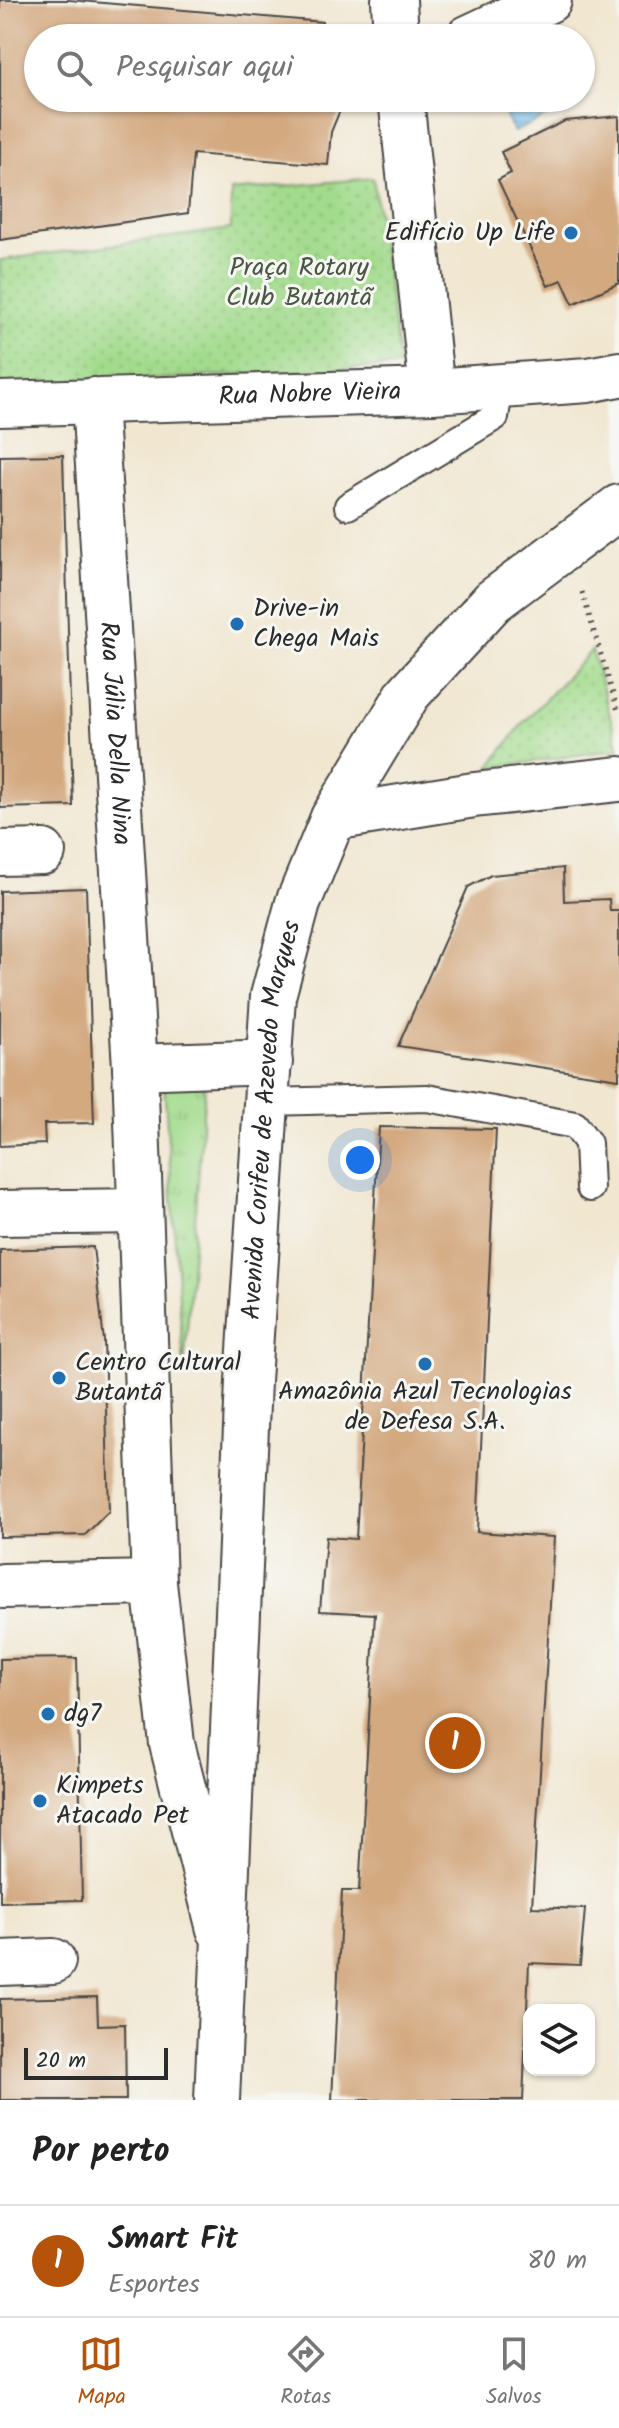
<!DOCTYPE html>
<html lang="pt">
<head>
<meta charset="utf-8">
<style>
	body { margin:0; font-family:Kalam,sans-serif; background:#f6f6f6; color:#222 }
	.controls { position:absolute; right:24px; bottom:24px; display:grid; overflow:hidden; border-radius:16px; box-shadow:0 2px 6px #0004 }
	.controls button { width:72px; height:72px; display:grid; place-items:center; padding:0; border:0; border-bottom:2px solid #e0e0e0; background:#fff; color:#222; font:40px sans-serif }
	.scale { position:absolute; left:24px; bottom:20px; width:144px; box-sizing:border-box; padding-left:8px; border:4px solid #2b2b2b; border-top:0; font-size:22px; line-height:28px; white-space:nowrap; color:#2b2b2b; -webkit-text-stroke:6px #f6f6f2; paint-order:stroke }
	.you { position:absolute; left:360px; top:1160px; width:28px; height:28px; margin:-20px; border:6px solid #fff; border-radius:50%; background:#1a73e8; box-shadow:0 0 0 12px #1a73e833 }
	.badge { display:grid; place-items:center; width:52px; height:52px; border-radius:50%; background:#b45309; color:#fff; font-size:26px; font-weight:700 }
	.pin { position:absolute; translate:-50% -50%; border:4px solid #fff; box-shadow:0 2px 8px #0006 }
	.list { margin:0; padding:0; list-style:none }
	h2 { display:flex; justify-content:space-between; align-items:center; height:104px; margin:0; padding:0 32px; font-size:34px }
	h2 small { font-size:26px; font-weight:400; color:#767676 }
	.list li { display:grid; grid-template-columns:52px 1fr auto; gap:24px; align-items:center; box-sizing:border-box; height:112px; padding:0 32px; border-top:2px solid #e0e0e0 }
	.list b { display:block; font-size:30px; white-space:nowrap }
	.list p { margin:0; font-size:26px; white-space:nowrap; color:#767676 }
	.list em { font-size:26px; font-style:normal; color:#767676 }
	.icon { flex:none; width:44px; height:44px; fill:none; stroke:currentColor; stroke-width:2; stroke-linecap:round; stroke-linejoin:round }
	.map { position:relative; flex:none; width:619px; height:2100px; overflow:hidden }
	.search { position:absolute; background:#fff; box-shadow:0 2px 6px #0004; left:24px; right:24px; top:24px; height:88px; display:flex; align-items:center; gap:20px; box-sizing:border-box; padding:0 28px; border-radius:44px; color:#767676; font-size:30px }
	.sheet { height:216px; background:#fff }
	nav { display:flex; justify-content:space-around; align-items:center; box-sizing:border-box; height:112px; border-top:2px solid #e0e0e0; background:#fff; font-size:22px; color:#767676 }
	nav a { display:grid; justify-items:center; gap:4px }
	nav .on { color:#b45309 }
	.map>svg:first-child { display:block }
</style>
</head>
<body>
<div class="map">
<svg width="619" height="2100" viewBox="0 0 619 2100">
	<defs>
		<pattern id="grass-tufts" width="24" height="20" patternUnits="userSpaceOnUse" patternTransform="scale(2)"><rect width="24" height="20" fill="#a3db8d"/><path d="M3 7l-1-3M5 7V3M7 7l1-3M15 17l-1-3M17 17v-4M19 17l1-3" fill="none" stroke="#8cbc7a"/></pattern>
		<pattern id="park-dots" width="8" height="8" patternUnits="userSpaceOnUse" patternTransform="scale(2)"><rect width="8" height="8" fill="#a3db8d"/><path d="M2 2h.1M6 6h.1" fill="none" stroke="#8cbc7a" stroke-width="1.8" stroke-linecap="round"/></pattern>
		<pattern id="water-rules" width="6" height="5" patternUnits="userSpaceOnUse" patternTransform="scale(2)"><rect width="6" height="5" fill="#77bfef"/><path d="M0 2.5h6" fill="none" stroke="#629bc2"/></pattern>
	</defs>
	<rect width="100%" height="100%" fill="#f6f6f2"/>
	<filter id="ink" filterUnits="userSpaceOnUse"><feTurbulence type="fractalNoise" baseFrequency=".0125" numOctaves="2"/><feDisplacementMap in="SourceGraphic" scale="16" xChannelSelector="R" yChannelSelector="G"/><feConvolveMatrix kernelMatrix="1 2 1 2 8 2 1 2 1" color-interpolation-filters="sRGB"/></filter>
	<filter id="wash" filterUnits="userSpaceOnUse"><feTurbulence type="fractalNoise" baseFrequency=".006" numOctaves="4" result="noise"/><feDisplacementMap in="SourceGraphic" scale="32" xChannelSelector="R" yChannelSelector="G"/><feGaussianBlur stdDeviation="1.8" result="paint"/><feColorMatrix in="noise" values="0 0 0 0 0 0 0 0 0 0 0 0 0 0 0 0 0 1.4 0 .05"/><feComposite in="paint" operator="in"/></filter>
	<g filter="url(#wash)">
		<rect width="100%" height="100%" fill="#f1e7d1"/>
		<polygon fill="url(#grass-tufts)" stroke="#67835c" stroke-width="2" points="164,1083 205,1086 184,1371"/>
		<g fill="url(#park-dots)" stroke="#67835c" stroke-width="2">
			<polygon points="373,178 400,366 0,387 0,260 231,229 231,191"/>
			<polygon points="592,650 619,749 489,768 523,723"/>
		</g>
		<polygon fill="url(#water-rules)" stroke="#51758d" stroke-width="2" points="581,84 587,97 514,132 502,109 526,98 581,98"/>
		<g id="blocks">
			<g fill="#d3a980">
				<polygon points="0,0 69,0 322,22 324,38 38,38 38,98 345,98 331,132 328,165 193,154 188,213 0,240"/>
				<polygon points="619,116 619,283 573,304 562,280 548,286 498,180 511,173 501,152 565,121"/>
				<polygon points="63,455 73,806 0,808 0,456"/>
				<polygon points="563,868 564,901 609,899 610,911 619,911 619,1079 398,1046 468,887 491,875"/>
				<polygon points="86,888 94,1123 44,1124 45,1144 0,1146 0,891"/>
				<polygon points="379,1127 496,1129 477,1532 554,1537 532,1907 585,1909 580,1965 529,1963 523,2100 332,2100 342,1891 359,1891 375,1614 320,1611 326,1537 356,1539"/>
				<polygon points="93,1247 104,1341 109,1511 85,1535 0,1537 0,1250"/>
				<polygon points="77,1658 82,1900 0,1902 0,1659"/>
				<polygon points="97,1997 98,2025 125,2024 126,2100 0,2100 0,1999"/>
			</g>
		</g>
	</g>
	<g filter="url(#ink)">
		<use href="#blocks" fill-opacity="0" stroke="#494744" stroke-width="2"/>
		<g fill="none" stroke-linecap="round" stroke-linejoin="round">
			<g stroke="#494744" stroke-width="30">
				<g id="service">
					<polyline points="348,506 495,417 500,386"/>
					<polyline points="267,1102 427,1098 575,1125 588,1143 590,1188"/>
				</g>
			</g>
			<g stroke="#494744" stroke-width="48">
				<g id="minor">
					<polyline points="394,0 396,38"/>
					<polyline points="468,38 549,0"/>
					<polyline points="401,98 432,391"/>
					<path id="s1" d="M94,400L135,1067L154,1583L172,1744L219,1929"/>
					<path id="s2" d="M0,404L432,391L588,380L619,374"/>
					<polyline points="333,818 474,795 619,779"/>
					<polyline points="0,853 43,852"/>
					<polyline points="0,1213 140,1211"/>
					<polyline points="3,1586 154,1583"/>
					<polyline points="0,1963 53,1961"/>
				</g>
			</g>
			<g stroke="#494744" stroke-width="48">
				<g id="primary">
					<polyline points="135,1067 270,1062"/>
					<path id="s3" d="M217,2100L248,1381L273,996L298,903L333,818L408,694L493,601L619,507"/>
				</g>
			</g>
			<polyline stroke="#494744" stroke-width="5" stroke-dasharray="2 6" stroke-linecap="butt" points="582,592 619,714"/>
			<use href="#service" stroke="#fff" stroke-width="26"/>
			<use href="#minor" stroke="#fff" stroke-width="44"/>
			<use href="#primary" stroke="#fff" stroke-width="44"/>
		</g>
	</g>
	<g fill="#1f6fb2" stroke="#f6f6f2" stroke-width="3">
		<circle cx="571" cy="233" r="8"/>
		<circle cx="237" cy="624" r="8"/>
		<circle cx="425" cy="1364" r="8"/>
		<circle cx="59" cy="1378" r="8"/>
		<circle cx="48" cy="1714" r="8"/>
		<circle cx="40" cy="1801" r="8"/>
	</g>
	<g text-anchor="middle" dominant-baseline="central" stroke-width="6" stroke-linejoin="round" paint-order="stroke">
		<g font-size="26" fill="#2b2b2b" stroke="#f6f6f2" text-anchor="start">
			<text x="555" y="233" text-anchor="end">Edifício Up Life</text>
			<text x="253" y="609">Drive-in<tspan x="253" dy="30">Chega Mais</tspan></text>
			<text x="75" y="1363">Centro Cultural<tspan x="75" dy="30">Butantã</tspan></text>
			<text x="425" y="1392" text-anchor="middle">Amazônia Azul Tecnologias<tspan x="425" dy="30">de Defesa S.A.</tspan></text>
			<text x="64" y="1714">dg7</text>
			<text x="56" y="1786">Kimpets<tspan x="56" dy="30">Atacado Pet</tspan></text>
		</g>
		<g font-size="26" fill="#495744" stroke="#f6f6f2">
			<text x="299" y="268">Praça Rotary<tspan x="299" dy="30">Club Butantã</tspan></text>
		</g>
		<g font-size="26" fill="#2b2b2b" stroke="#f6f6f2">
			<text stroke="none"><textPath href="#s2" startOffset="310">Rua Nobre Vieira</textPath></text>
			<text stroke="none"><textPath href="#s1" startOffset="334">Rua Júlia Della Nina</textPath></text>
			<text stroke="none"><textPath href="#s3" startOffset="982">Avenida Corifeu de Azevedo Marques</textPath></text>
		</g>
	</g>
</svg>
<div class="controls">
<button><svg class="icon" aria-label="layers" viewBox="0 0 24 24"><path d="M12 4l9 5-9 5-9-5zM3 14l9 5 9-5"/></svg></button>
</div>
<div class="scale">20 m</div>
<div class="you"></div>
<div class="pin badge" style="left:455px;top:1743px">1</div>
<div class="search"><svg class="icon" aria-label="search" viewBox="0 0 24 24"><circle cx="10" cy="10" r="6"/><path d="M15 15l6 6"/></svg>Pesquisar aqui</div>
</div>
<section class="sheet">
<h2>Por perto<small></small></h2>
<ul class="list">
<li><span class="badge">1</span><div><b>Smart Fit</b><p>Esportes</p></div><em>80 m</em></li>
</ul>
</section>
<nav>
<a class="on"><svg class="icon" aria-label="map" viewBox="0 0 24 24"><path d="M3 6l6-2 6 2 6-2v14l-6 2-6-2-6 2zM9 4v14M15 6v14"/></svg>Mapa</a>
<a><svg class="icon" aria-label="directions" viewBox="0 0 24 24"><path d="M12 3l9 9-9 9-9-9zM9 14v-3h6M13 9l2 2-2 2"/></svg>Rotas</a>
<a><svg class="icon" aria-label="saved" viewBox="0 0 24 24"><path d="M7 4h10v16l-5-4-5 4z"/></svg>Salvos</a>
</nav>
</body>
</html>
